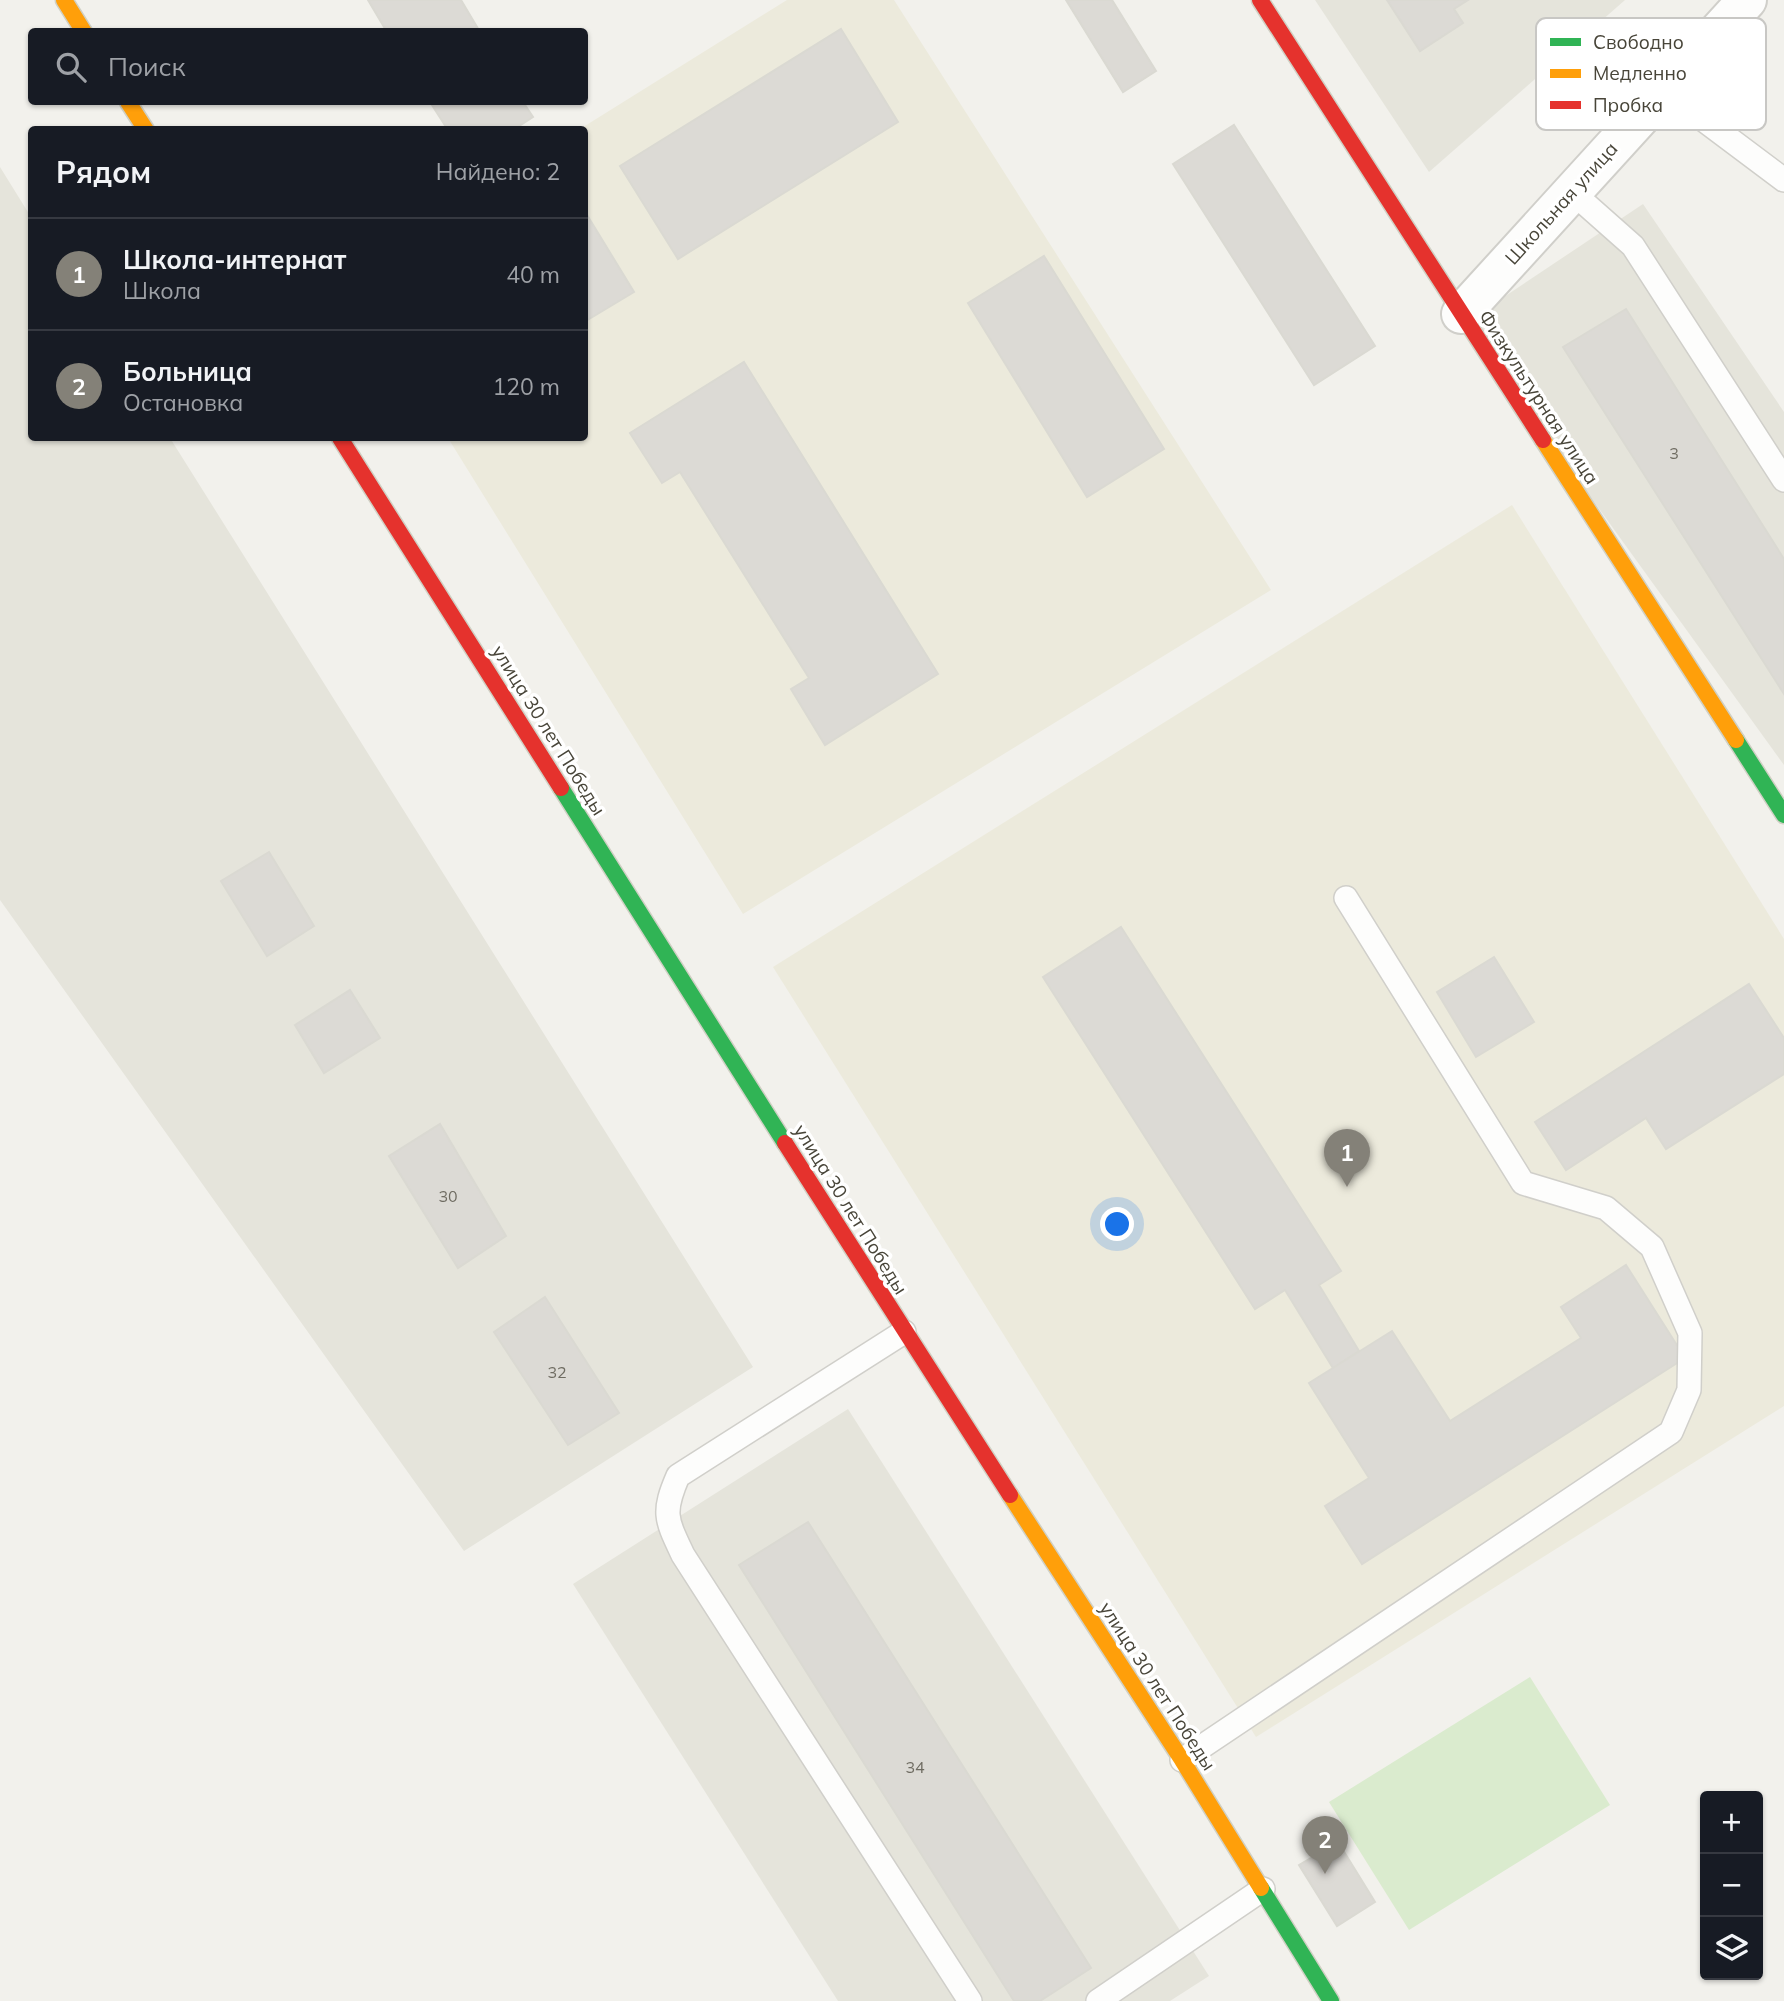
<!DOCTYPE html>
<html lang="ru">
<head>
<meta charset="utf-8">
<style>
	body { margin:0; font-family:Mulish,sans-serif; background:#20242c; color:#f1f3f6 }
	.controls { position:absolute; right:21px; bottom:21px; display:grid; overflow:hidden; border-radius:7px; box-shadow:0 2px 5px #0004 }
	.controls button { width:63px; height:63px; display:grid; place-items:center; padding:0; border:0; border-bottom:2px solid #363941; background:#171b24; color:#f1f3f6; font:35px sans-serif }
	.you { position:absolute; left:1118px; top:1225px; width:24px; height:24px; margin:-18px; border:5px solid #fff; border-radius:50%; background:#1a73e8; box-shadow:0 0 0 10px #1a73e833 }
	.badge { display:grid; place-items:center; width:46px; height:46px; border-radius:50%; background:#848178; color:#fff; font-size:23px; font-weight:700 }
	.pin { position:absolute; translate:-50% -58px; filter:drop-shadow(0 2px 4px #0008) }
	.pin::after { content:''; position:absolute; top:37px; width:24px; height:21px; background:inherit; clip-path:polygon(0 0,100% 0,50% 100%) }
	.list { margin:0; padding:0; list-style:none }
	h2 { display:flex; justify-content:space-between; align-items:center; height:91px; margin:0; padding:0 28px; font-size:30px }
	h2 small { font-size:23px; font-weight:400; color:#9ea1a6 }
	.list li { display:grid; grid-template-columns:46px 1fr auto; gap:21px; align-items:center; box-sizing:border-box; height:112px; padding:0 28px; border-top:2px solid #363941 }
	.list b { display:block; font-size:26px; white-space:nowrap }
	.list p { margin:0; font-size:23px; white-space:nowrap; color:#9ea1a6 }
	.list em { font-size:23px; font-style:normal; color:#9ea1a6 }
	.icon { flex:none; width:38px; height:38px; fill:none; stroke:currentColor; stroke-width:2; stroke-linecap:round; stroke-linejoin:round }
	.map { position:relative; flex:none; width:1784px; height:2001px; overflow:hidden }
	.search { position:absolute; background:#171b24; box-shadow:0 2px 5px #0004; left:28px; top:28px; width:560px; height:77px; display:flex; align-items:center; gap:18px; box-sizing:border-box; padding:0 24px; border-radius:7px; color:#9ea1a6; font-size:26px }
	.panel { position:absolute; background:#171b24; box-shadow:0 2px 5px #0004; left:28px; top:126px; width:560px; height:315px; border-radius:7px }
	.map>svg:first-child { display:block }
</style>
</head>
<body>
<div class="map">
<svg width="1784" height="2001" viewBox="0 0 1784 2001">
	<rect width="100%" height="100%" fill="#f2f1ec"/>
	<g fill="#e5e4db">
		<polygon points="1315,0 1625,0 1429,172"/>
		<polygon points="0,167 31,217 32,438 170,438 753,1367 464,1551 0,900"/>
		<polygon points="1643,204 1784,412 1784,765 1465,323"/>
		<polygon points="848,1409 1209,1976 1170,2001 838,2001 573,1584"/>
	</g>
	<g fill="#eceadc">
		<polygon points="787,0 894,0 1271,590 743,914 448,438 584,438 584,130 580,129"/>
		<polygon points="1512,505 1784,939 1784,1406 1256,1737 773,967"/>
	</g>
	<polygon fill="#daebce" points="1530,1677 1610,1805 1409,1930 1329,1802"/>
	<g fill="#dcdad5" stroke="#dad9d2" stroke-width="2">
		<polygon points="368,0 461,0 480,32 387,32"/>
		<polygon points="1066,0 1112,0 1156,71 1123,92"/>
		<polygon points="1387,0 1468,0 1454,9 1463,23 1420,51"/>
		<polygon points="841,29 898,122 678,259 620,166"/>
		<polygon points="430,102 523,102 533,117 513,130 448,130"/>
		<polygon points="1234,125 1375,346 1314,385 1173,164"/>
		<polygon points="584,210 634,292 584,322"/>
		<polygon points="1044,256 1164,449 1087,497 968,303"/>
		<polygon points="1626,309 1784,559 1784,694 1563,347"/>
		<polygon points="744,362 938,674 825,745 791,689 809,678 680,472 662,483 630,433"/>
		<polygon points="269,852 314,926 267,956 221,881"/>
		<polygon points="1121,927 1341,1271 1319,1285 1359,1351 1333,1368 1285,1290 1255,1309 1043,977"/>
		<polygon points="1494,957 1534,1022 1476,1057 1437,992"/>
		<polygon points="1749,984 1784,1038 1784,1074 1666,1149 1646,1118 1566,1170 1535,1122"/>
		<polygon points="350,990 380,1038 324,1073 295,1025"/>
		<polygon points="440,1124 506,1236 458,1268 389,1156"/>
		<polygon points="1626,1265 1685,1358 1362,1564 1325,1506 1369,1478 1309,1383 1392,1331 1450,1421 1581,1338 1561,1307"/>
		<polygon points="545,1297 619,1413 568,1445 494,1332"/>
		<polygon points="808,1522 1091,1968 1040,2001 1014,2001 739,1565"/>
		<polygon points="1338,1842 1375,1902 1337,1926 1299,1865"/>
	</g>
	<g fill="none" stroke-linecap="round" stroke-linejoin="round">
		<g stroke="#d0cfca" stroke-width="26">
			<g id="lane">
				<polyline points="1664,90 1784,180"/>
				<polyline points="1572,192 1633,246 1784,480"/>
				<path d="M904,1332L678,1476C662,1513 666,1519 683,1555L970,2001"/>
				<polyline points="1182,1760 1671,1432 1689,1390 1690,1333 1652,1247 1606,1208 1523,1183 1346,898"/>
				<polyline points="1098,2001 1263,1889"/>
			</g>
		</g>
		<g stroke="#d0cfca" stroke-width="42">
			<polyline id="street" points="1461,314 1747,0"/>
		</g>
		<g stroke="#d0d0c4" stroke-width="19">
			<g id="fast">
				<polyline points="1736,740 1784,815"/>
				<polyline points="561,788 785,1143"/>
				<polyline points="1261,1888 1331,2001"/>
			</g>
		</g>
		<g stroke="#d0d0c4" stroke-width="19">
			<g id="slow">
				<polyline points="64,0 84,32"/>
				<polyline points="128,102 146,130"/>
				<polyline points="1543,440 1736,740"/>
				<polyline points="1010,1495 1182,1760 1261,1888"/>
			</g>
		</g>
		<g stroke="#d0d0c4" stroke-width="19">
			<g id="jam">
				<polyline points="1260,0 1543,440"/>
				<polyline points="340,438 561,788"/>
				<polyline points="785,1143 1010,1495"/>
			</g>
		</g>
		<use href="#lane" stroke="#fdfdfc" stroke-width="23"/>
		<use href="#street" stroke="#fdfdfc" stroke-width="38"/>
		<use href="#fast" stroke="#30b455" stroke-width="16"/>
		<use href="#slow" stroke="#ff9f0a" stroke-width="16"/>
		<use href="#jam" stroke="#e5322d" stroke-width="16"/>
	</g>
	<g text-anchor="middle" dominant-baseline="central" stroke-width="7" stroke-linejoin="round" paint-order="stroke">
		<g font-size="16" fill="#6e6b61">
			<text x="1674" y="453">3</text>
			<text x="448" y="1196">30</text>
			<text x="557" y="1372">32</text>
			<text x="915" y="1767">34</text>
		</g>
		<g font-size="19" fill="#484539" stroke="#fff">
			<text transform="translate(1561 203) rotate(-48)">Школьная улица</text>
			<text transform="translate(1539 397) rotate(57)">Физкультурная улица</text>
			<text transform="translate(549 730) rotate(58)">улица 30 лет Победы</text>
			<text transform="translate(851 1209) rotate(58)">улица 30 лет Победы</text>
			<text transform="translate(1158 1686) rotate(57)">улица 30 лет Победы</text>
		</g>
	</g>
	<rect x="1536" y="18" width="230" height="112" rx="10" fill="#fff" stroke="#c8c7c4" stroke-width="2"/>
	<rect x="1550" y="38" width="31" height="8" fill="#30b455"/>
	<rect x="1550" y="69" width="31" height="9" fill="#ff9f0a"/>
	<rect x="1550" y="101" width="31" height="8" fill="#e5322d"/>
	<g font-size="19" fill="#484539">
		<text x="1593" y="49">Свободно</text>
		<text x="1593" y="80">Медленно</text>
		<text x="1593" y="112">Пробка</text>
	</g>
</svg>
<div class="controls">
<button>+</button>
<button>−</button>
<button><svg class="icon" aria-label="layers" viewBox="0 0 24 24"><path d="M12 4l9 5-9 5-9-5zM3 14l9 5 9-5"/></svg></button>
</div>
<div class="you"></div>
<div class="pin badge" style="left:1347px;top:1187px">1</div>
<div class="pin badge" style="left:1325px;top:1874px">2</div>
<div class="search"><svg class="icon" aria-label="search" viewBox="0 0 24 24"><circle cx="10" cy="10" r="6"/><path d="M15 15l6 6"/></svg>Поиск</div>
<section class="panel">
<h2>Рядом<small>Найдено: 2</small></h2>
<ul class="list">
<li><span class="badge">1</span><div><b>Школа-интернат</b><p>Школа</p></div><em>40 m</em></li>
<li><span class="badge">2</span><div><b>Больница</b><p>Остановка</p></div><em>120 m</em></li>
</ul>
</section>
</div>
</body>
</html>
